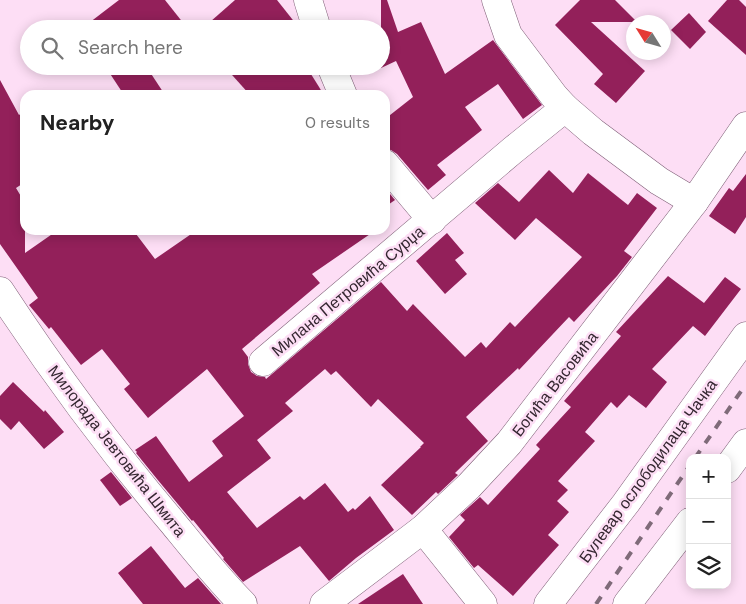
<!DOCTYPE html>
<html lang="en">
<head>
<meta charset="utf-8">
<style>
	body { margin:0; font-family:"DM Sans",sans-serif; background:#f6f6f6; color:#222 }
	.controls { position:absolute; right:15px; bottom:15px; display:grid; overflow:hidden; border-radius:10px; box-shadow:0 2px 12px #0003 }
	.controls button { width:45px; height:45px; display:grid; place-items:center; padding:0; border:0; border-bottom:1px solid #e0e0e0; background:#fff; color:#222; font:25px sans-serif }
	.compass { position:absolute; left:626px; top:15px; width:45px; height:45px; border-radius:50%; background:#fff; box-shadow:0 2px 12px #0003; rotate:307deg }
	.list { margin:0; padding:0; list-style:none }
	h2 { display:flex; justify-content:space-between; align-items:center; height:65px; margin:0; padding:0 20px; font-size:21px }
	h2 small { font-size:16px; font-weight:400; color:#767676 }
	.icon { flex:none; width:28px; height:28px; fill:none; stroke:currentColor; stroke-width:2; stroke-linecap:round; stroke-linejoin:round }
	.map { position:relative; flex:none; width:746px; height:604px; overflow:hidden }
	.search { position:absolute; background:#fff; box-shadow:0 2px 12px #0003; left:20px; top:20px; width:370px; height:55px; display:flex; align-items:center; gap:12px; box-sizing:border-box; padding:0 18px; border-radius:28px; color:#767676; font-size:19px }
	.panel { position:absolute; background:#fff; box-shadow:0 2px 12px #0003; left:20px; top:90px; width:370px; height:145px; border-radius:15px }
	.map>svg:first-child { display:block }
</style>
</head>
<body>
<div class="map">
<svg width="746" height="604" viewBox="0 0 746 604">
	<rect width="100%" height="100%" fill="#fddef5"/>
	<g fill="#93205a">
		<polygon points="119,0 165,0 188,29 81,29"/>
		<polygon points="235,0 277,0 300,29 202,29"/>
		<polygon points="381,0 387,0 398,32 421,22 445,74 493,40 542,105 523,119 498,84 465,107 482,130 437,165 446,175 428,190 397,154 391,150 385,149 385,119 413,97 396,61 381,68"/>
		<polygon points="580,0 615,0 637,22 591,22 645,71 616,103 594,84 603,74 555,25"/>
		<polygon points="727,0 739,0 746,7 746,55 708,21"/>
		<polygon points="689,13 706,32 690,49 671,30"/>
		<polygon points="105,66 146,66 165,95 124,95"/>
		<polygon points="224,66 306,66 324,95 250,95"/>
		<polygon points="0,80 19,115 25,111 25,182 16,188 25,203 25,253 58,230 133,230 155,259 197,230 376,230 312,274 320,283 242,349 248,357 248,364 251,372 257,376 265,377 266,379 381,282 407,311 413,304 465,357 481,342 486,348 510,322 515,327 582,257 536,218 515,240 475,203 498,183 519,202 549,170 573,193 588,173 628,205 637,193 657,208 624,251 632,257 617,276 574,322 569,317 519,370 518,368 466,417 488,441 455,473 458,475 438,494 436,492 412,515 381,485 421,447 420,447 424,443 378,399 371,407 336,371 331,375 325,369 285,403 293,411 257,440 271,458 227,492 257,528 300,496 304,500 325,483 348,512 353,508 355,510 370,496 394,530 356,558 329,581 300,546 243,582 223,559 224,558 193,520 192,521 157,479 136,453 137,452 135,450 156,436 189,482 223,456 212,441 244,416 207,369 148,418 124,389 130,384 102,349 81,365 51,327 49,329 29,305 38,298 0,244"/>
		<polygon points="746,174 746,217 735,234 709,216 729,188 733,191"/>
		<polygon points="385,188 395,200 385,207"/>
		<polygon points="447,233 464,253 455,260 467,274 445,294 416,261"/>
		<polygon points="668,276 704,303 725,277 741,289 705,336 693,326 652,369 667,382 646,408 629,395 617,408 611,402 585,432 595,441 558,481 568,490 557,501 569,512 548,535 559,545 513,596 478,565 474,568 449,537 465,520 460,515 480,497 488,505 540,449 536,445 571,407 564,401 621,336 616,332"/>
		<polygon points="13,382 44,412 45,410 64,432 44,449 19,421 11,430 0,419 0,396"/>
		<polygon points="111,472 132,498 120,506 100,480"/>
		<polygon points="151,546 185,588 198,578 221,604 143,604 118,573"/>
		<polygon points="403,574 423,604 358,604"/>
	</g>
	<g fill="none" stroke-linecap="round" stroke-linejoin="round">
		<g stroke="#7e5e76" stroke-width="29">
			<g id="minor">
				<polyline points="308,0 317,29"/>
				<polyline points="496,0 508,35 554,96 565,108 593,132 659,181 694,202"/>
				<polyline points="331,66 343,95"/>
				<polyline points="385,164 432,220"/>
				<path d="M0,291C53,372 110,449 173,523C195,550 218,579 243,604"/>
				<polyline points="263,362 513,150 565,108"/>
				<polyline points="727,469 746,443"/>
				<polyline points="423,529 483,604"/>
				<polyline points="324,604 423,529 469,486 509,443 694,202 746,126"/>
				<polyline points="627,604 690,522"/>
			</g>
		</g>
		<g stroke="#7e5e76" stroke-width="29">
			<polyline id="major" points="548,604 626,503 746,336"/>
		</g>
		<use href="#minor" stroke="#fff" stroke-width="28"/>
		<use href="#major" stroke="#fff" stroke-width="28"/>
		<g stroke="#7f6b79" stroke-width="4" stroke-dasharray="9 9" stroke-linecap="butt">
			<polyline points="695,458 746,384"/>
			<polyline points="596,604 690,465"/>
		</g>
	</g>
	<g text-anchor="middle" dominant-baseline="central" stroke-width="5" stroke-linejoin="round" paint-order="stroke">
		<g font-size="16" fill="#352731" stroke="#fddef5">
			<text transform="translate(348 291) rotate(-40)">Милана Петровића Сурџа</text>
			<text transform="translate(555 384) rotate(-52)">Богића Васовића</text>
			<text transform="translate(117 451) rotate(52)">Милорада Јевтовића Шмита</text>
			<text transform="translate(648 471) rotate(-54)">Булевар ослободилаца Чачка</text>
		</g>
	</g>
</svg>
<div class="controls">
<button>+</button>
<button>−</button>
<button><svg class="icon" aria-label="layers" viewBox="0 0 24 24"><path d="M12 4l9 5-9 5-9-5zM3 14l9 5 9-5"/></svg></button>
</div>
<svg class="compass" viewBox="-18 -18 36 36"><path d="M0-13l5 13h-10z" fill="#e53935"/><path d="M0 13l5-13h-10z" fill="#767676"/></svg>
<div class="search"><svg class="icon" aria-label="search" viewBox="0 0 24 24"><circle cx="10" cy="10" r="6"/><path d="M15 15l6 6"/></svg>Search here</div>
<section class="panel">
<h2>Nearby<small>0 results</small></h2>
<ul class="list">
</ul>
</section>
</div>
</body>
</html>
